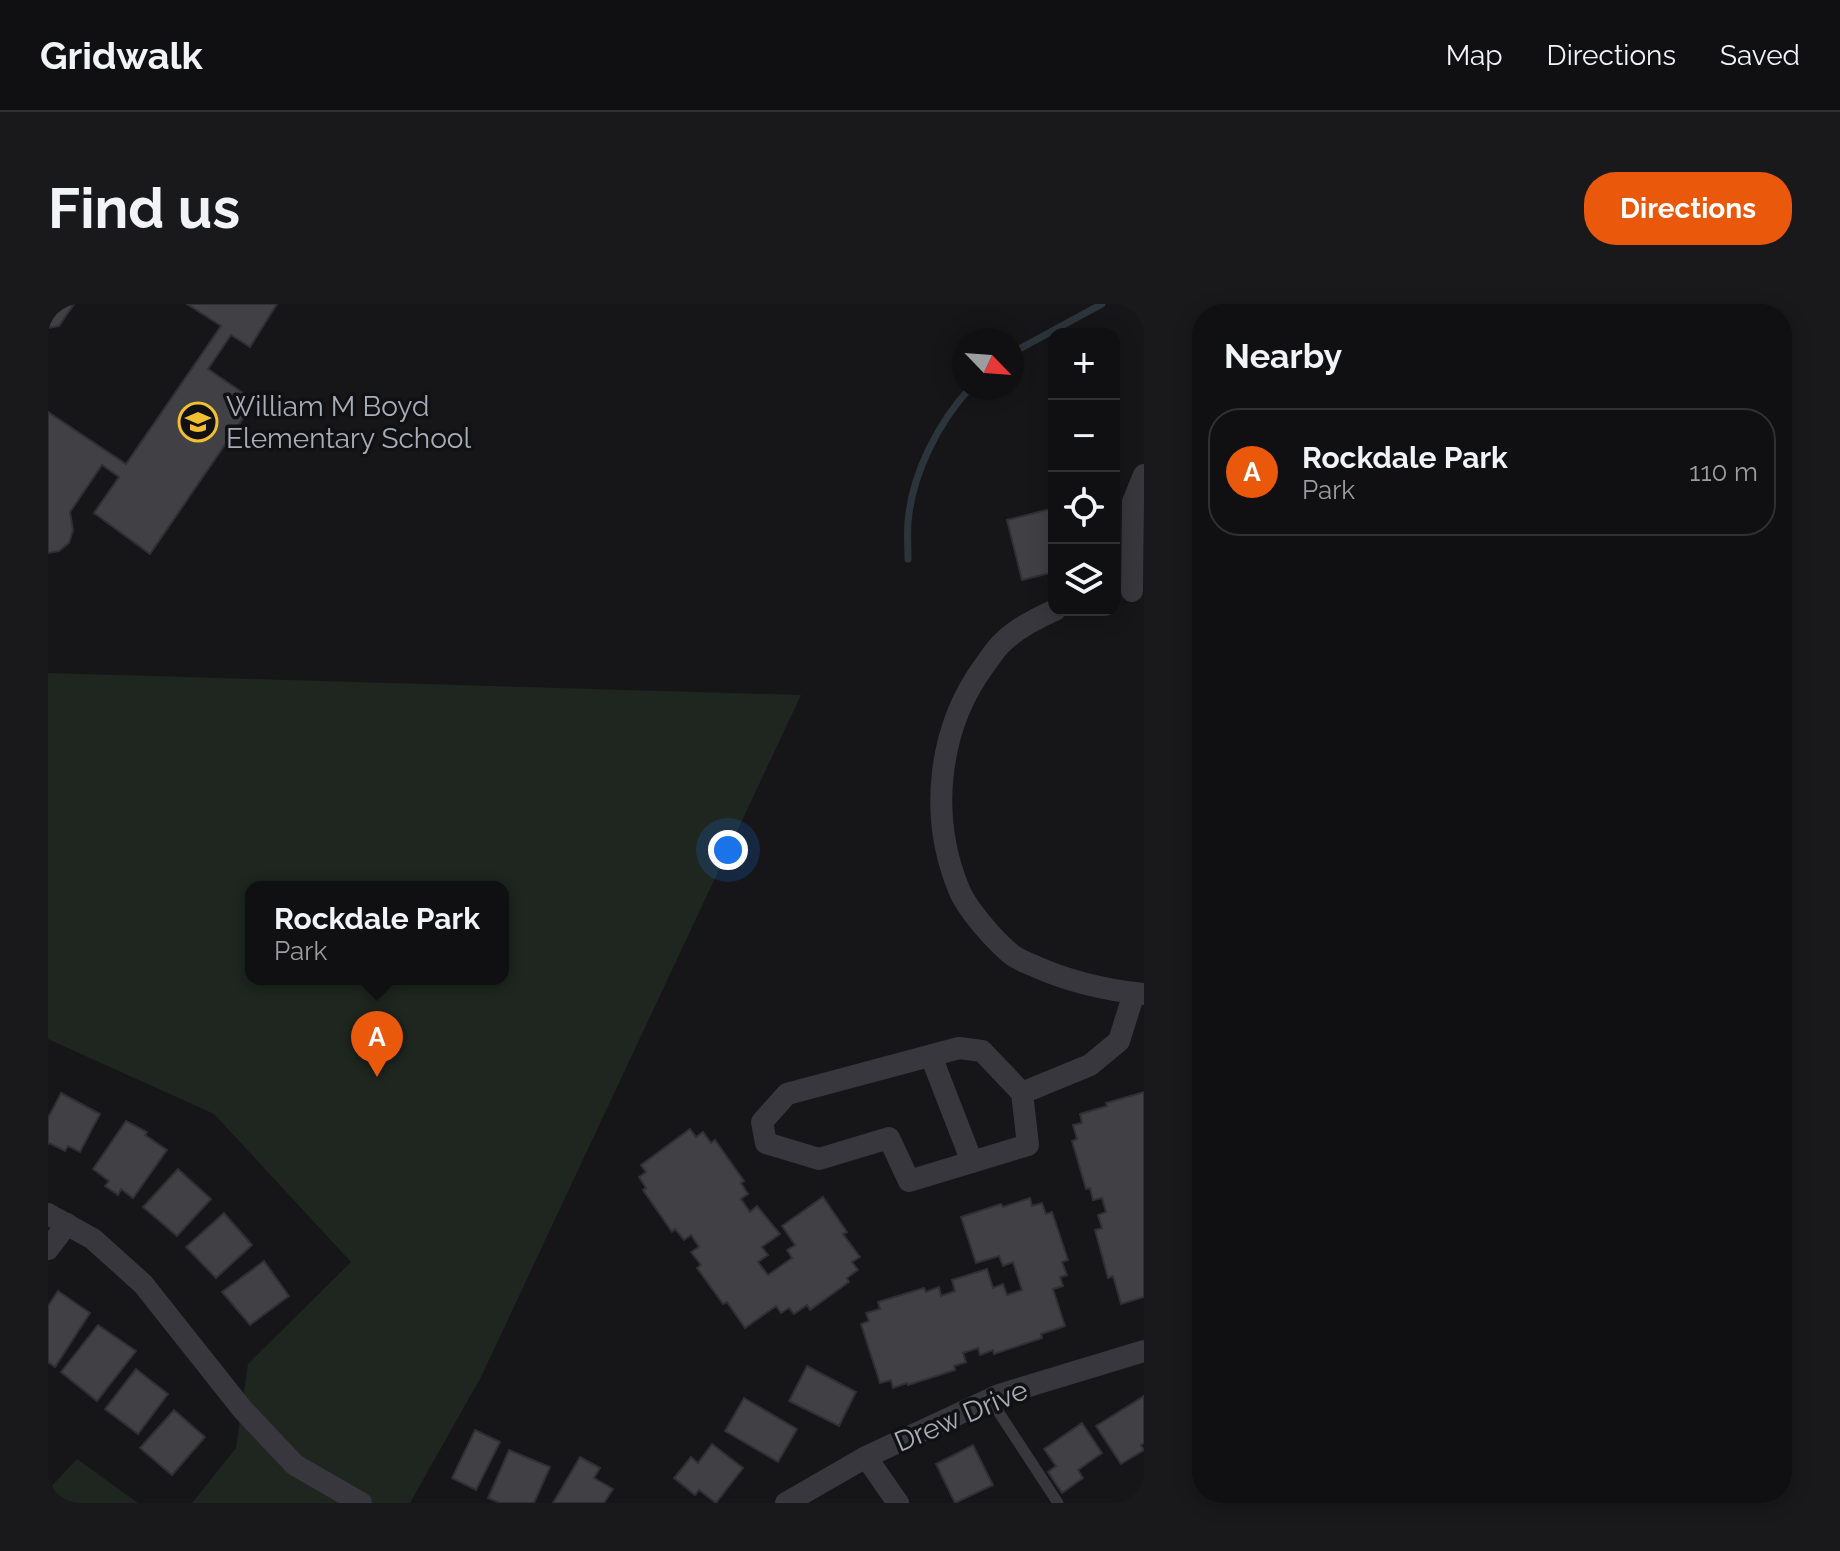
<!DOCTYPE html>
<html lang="en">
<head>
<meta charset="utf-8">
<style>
	body { margin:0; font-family:Raleway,sans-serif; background:#19191b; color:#f1f3f6 }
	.controls { position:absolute; right:24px; top:24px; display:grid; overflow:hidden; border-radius:16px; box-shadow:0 4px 20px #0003 }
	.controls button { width:72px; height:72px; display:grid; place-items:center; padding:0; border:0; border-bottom:2px solid #303032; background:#101012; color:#f1f3f6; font:40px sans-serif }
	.compass { position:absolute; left:904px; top:24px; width:72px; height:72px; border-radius:50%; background:#101012; box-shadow:0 4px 20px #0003; rotate:115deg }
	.you { position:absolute; left:680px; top:546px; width:28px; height:28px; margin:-20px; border:6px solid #fff; border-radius:50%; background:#1a73e8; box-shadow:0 0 0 12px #1a73e833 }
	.badge { display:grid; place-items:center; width:52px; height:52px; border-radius:50%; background:#ea580c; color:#fff; font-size:26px; font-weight:700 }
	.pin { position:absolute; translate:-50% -66px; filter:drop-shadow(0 2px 4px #0008) }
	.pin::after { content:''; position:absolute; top:42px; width:28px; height:24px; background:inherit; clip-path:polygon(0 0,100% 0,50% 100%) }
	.popup { position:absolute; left:197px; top:577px; width:264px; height:104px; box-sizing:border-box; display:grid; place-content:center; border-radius:16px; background:#101012; filter:drop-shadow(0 2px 6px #0005); font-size:26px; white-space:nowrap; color:#9c9d9f }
	.popup b { font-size:30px; color:#f1f3f6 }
	.popup::after { content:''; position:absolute; left:50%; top:100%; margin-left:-16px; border:16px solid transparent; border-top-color:#101012 }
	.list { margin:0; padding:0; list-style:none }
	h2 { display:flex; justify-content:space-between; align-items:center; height:104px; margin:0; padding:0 32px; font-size:34px }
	h2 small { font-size:26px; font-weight:400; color:#9c9d9f }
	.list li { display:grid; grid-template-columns:52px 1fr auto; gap:24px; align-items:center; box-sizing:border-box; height:128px; margin:0 16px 16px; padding:0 16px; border:2px solid #303032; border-radius:32px }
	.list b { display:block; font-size:30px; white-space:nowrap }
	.list p { margin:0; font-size:26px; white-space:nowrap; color:#9c9d9f }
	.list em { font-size:26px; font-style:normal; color:#9c9d9f }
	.icon { flex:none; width:44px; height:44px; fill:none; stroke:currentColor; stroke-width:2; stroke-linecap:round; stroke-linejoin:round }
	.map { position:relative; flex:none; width:1096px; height:1199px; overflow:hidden; border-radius:32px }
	header { display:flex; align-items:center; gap:48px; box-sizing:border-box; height:112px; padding:0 40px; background:#101012; border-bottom:2px solid #303032 }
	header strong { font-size:38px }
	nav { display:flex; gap:44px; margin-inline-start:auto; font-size:28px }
	.intro { display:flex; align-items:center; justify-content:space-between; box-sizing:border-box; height:192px; padding:0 48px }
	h1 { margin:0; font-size:56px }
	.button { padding:20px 36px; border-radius:32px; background:#ea580c; color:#fff; font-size:28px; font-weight:700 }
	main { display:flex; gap:48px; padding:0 48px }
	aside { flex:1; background:#101012; border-radius:32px; box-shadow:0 4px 20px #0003 }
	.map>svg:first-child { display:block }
</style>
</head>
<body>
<header>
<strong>Gridwalk</strong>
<nav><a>Map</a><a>Directions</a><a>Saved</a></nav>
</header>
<div class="intro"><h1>Find us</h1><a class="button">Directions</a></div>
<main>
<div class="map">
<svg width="1096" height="1199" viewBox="0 0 1096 1199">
	<rect width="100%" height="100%" fill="#161618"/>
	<g fill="#1e261f" fill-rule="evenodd">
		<path d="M0,369L753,391L433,1073L362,1199H144L188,1144L200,1060L303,958L166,810L0,735ZM203,583H455V675H203Z"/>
		<polygon points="29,1155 90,1199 0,1199 0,1186"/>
	</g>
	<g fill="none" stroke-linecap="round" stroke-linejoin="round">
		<g stroke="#2c343c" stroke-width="7">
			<polyline points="964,49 1054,0"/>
			<path d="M860,255C860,243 859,230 860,218C864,170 890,119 922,84"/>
		</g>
	</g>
	<g fill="#404045" stroke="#303034" stroke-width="2">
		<polygon points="0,0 26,0 11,22 0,24"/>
		<polygon points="139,0 229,0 202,43 183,31 160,65 207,97 102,250 46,209 71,173 54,161 22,208 25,226 21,239 11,247 0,249 0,108 78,160 173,22"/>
		<polygon points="1006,204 1006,268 974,276 959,216"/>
		<polygon points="1096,788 1096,993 1073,1000 1065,972 1060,974 1047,926 1054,924 1050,911 1058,908 1054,894 1045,896 1042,884 1038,885 1024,837 1029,835 1025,821 1034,819 1032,810 1059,802 1058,799"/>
		<polygon points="13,789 52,810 32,848 20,842 17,847 1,839 0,840 0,814"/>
		<polygon points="78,817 99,828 97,831 119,846 85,894 73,885 70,891 57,882 61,877 45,865"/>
		<polygon points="642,825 648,833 655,828 663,839 667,836 696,877 693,879 700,890 693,895 702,908 709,902 732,930 714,943 720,951 710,958 720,971 744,954 739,946 747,941 734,922 775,893 799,928 795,930 812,953 804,958 810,966 799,974 801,978 762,1006 759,1001 746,1010 741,1004 733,1009 728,1002 697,1024 679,998 675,1000 649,964 653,961 643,948 651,943 643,931 636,936 627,925 624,928 595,886 598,884 591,873 598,868 593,861"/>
		<polygon points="130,865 163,895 129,932 95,903"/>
		<polygon points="982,894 984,902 994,899 998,910 1004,908 1020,956 1014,958 1019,971 1012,973 1015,982 1005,985 1017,1022 993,1030 994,1034 946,1050 945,1046 932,1051 930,1044 915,1049 918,1058 906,1062 907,1066 860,1081 859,1079 845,1084 843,1076 832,1079 813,1020 821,1017 818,1009 832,1005 830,998 876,984 878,988 891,983 893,992 907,987 904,976 939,965 945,984 955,980 959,991 974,986 965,958 955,962 951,952 928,959 913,913 953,900 955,903"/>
		<polygon points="176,909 204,941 168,974 138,943"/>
		<polygon points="216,957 241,992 202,1021 174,988"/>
		<polygon points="10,987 42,1009 7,1063 0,1058 0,1002"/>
		<polygon points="50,1021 88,1047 49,1097 13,1068"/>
		<polygon points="759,1062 808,1088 791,1122 741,1097"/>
		<polygon points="88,1065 120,1090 90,1130 57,1105"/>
		<polygon points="1096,1092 1096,1139 1093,1141 1096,1146 1073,1160 1048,1122"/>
		<polygon points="696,1094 749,1125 730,1158 677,1127"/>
		<polygon points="126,1106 157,1133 124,1171 92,1144"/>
		<polygon points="1034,1119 1054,1149 1030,1166 1035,1174 1014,1189 1000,1168 1008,1162 996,1145"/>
		<polygon points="427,1126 452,1138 428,1186 404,1174"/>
		<polygon points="664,1140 695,1164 668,1199 651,1186 647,1191 626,1174 643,1153 650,1159"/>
		<polygon points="925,1141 945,1181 907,1199 888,1160"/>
		<polygon points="461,1146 502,1163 486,1199 452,1199 440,1194"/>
		<polygon points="532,1153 552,1164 546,1174 565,1185 556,1199 505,1199"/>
	</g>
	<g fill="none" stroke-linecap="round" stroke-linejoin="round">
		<polyline stroke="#37373d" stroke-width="11" points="942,1095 1010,1199"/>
		<g stroke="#37373d" stroke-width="22">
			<polyline points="1084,287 1085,198 1096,171"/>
			<path d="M1007,306C989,314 969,324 955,338C948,344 942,354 936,362C890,425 881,511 910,583C917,603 946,636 963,650C969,655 977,658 984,661C1021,678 1056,686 1096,690"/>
			<polyline points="883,752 924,858"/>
			<polyline points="974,789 980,841 861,877 841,834 771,855 718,839 714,818 739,790 911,744 934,747 974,789 1042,761 1071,737 1086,689"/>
			<polyline points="0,910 45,935 95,980 195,1106 247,1161 313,1199"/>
			<polyline points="0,945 19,920"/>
			<polyline points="818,1153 850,1199"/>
			<polyline points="738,1199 818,1153 951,1091 1096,1047"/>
		</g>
	</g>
	<defs>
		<g id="school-ring" transform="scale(2)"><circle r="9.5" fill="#111113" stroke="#f3bf32" stroke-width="1.5"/><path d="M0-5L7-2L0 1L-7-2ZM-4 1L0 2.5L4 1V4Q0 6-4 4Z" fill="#f3bf32"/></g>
	</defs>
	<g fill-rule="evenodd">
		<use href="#school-ring" x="150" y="118"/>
	</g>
	<g text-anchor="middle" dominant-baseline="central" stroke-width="7" stroke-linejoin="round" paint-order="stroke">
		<g font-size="28" fill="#a8abb8" stroke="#111113" text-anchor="start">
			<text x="178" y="102">William M Boyd<tspan x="178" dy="32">Elementary School</tspan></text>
		</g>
		<g font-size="28" fill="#a8abb8" stroke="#111113">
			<text transform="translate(913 1112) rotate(-23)">Drew Drive</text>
		</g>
	</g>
</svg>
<div class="controls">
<button>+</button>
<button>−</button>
<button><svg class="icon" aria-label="locate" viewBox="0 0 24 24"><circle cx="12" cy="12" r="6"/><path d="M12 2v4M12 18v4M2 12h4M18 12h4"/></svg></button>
<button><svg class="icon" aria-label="layers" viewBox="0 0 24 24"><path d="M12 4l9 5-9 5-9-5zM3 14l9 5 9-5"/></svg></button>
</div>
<svg class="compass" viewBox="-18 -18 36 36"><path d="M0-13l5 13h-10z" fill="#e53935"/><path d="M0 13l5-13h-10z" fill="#9c9d9f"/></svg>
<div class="you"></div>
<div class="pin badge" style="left:329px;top:773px">A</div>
<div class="popup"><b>Rockdale Park</b>Park</div>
</div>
<aside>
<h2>Nearby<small></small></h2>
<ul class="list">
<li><span class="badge">A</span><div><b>Rockdale Park</b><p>Park</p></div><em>110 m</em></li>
</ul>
</aside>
</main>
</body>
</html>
